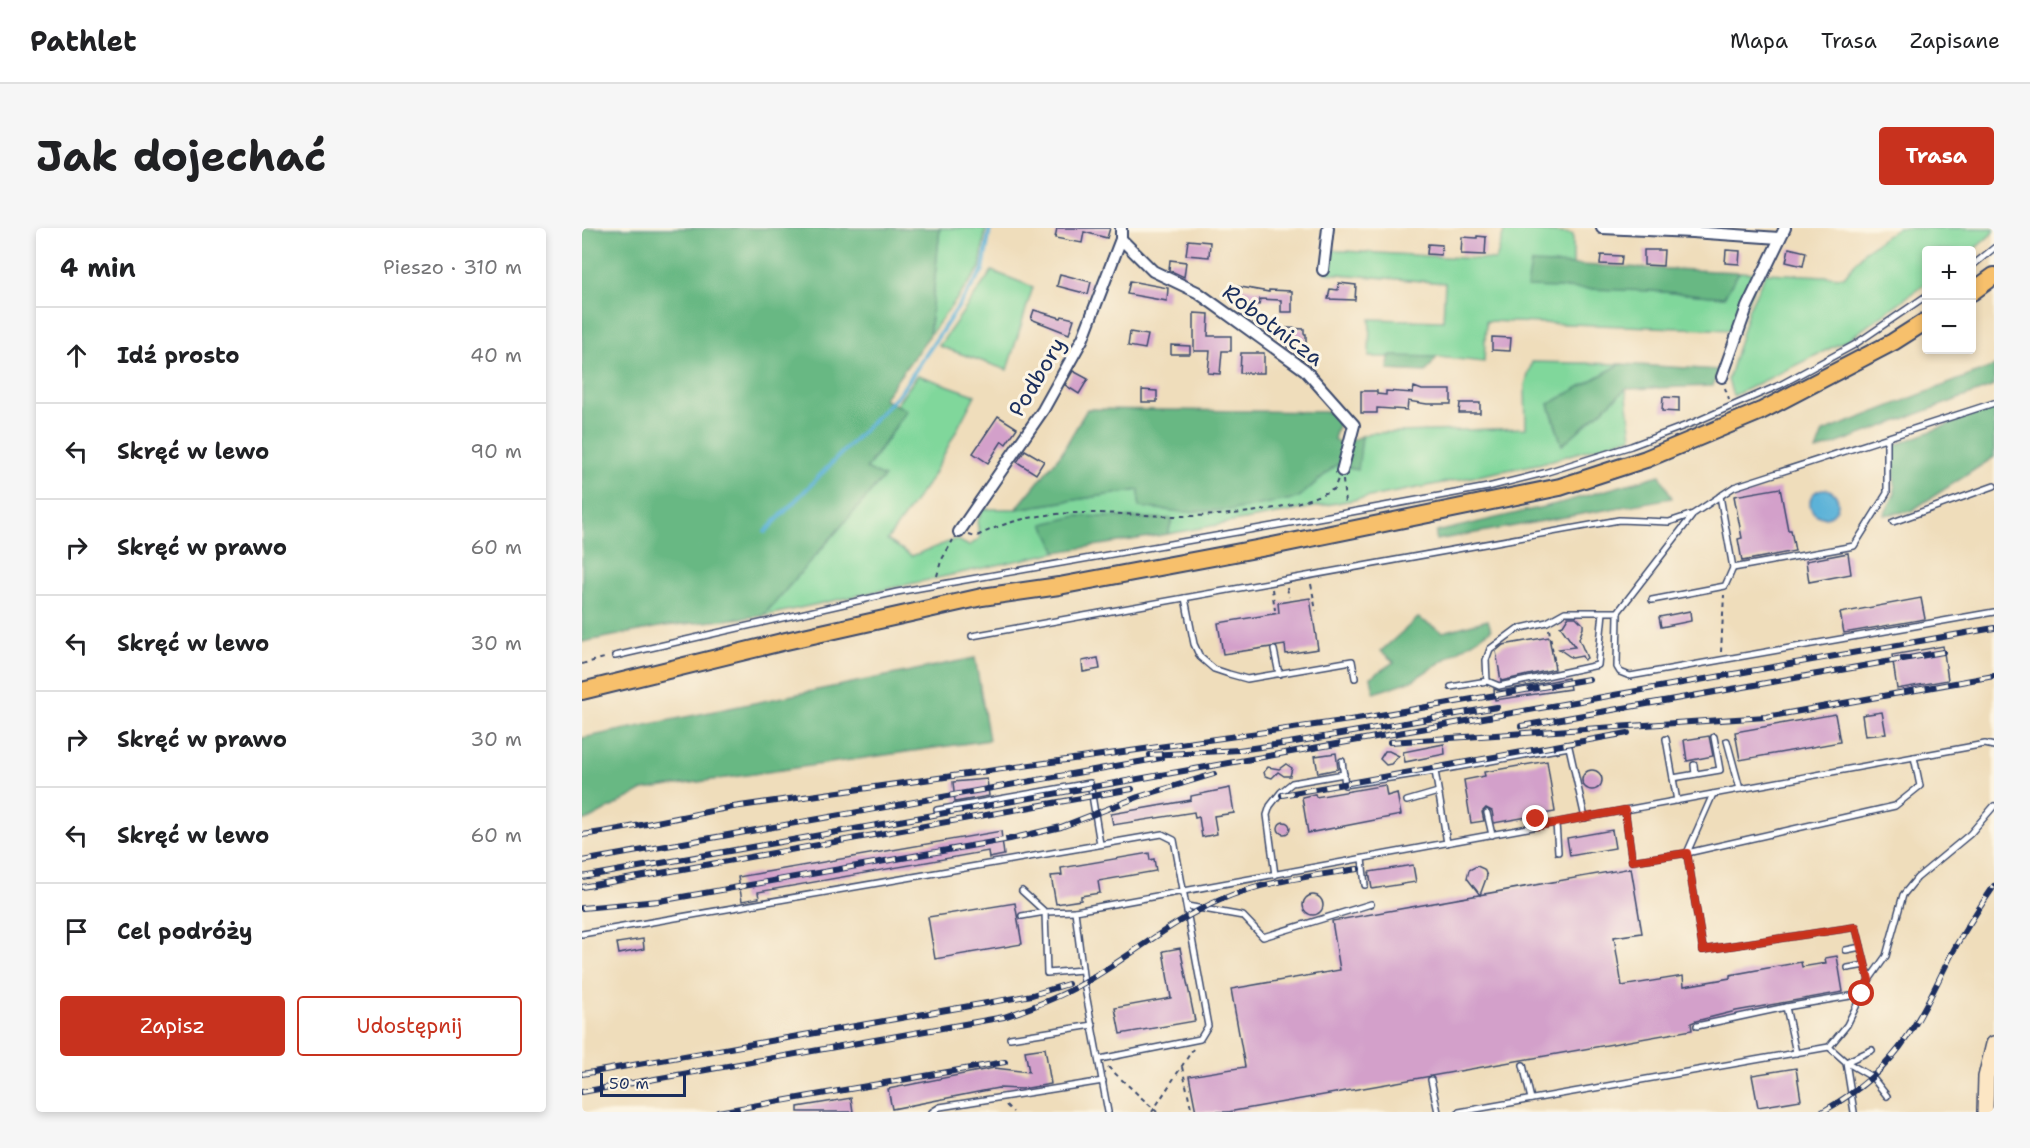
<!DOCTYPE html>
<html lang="pl">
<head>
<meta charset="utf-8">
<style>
	body { margin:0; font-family:"Shantell Sans",sans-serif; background:#f6f6f6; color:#202124 }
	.controls { position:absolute; right:18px; top:18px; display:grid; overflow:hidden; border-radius:6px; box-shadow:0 3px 9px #0003 }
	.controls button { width:54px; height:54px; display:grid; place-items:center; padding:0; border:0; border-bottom:2px solid #e0e0e0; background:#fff; color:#202124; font:30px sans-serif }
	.scale { position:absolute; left:18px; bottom:15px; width:86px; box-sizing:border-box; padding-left:6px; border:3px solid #1b2f5e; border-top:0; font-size:16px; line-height:21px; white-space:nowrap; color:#1b2f5e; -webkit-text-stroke:4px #fcf5e5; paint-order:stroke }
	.stop { position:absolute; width:18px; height:18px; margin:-14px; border:4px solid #c8321e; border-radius:50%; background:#fff }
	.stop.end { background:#c8321e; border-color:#fff; box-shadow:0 2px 6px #0008 }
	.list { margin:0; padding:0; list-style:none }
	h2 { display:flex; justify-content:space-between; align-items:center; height:78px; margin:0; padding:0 24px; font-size:26px }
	h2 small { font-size:20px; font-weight:400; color:#757577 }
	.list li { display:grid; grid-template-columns:39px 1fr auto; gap:18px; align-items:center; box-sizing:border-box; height:96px; padding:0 24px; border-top:2px solid #e0e0e0 }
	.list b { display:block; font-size:22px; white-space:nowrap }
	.list em { font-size:20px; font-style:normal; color:#757577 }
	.actions { display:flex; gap:12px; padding:18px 24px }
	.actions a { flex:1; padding:14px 0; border:2px solid #c8321e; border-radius:6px; text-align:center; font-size:21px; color:#c8321e }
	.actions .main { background:#c8321e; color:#fff }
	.icon { flex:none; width:33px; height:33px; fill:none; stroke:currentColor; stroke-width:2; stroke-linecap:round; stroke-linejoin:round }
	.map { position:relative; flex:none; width:1412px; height:884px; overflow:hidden; border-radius:6px }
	header { display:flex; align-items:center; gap:36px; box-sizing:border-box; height:84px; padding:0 30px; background:#fff; border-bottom:2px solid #e0e0e0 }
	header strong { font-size:28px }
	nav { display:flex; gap:33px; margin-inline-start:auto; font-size:21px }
	.intro { display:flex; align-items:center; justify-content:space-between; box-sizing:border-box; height:144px; padding:0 36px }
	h1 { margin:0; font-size:42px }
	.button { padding:15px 27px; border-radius:6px; background:#c8321e; color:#fff; font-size:21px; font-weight:700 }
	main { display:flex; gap:36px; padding:0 36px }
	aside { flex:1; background:#fff; border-radius:6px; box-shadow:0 3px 9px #0003 }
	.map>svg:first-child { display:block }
</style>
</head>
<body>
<header>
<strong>Pathlet</strong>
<nav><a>Mapa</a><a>Trasa</a><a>Zapisane</a></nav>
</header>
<div class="intro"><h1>Jak dojechać</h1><a class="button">Trasa</a></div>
<main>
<aside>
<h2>4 min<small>Pieszo · 310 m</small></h2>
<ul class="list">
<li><svg class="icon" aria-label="ahead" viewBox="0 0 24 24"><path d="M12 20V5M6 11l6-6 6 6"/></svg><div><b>Idź prosto</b></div><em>40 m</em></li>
<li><svg class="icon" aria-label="left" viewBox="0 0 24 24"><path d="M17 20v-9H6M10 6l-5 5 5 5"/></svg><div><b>Skręć w lewo</b></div><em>90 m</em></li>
<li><svg class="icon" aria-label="right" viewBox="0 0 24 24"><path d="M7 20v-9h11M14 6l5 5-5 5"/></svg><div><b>Skręć w prawo</b></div><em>60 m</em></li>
<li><svg class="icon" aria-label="left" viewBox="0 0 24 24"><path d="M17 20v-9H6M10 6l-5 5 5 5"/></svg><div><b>Skręć w lewo</b></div><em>30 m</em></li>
<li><svg class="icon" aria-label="right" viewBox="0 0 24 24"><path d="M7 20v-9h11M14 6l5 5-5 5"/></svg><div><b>Skręć w prawo</b></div><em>30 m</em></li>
<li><svg class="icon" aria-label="left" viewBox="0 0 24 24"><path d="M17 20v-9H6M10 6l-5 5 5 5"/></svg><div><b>Skręć w lewo</b></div><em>60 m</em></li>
<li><svg class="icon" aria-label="arrive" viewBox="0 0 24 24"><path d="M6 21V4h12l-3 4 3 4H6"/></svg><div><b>Cel podróży</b></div></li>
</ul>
<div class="actions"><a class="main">Zapisz</a><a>Udostępnij</a></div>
</aside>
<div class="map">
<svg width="1412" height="884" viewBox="0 0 1412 884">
	<rect width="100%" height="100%" fill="#fcf5e5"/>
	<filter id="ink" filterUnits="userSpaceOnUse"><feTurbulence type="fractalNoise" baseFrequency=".0167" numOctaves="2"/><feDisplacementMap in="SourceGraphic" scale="12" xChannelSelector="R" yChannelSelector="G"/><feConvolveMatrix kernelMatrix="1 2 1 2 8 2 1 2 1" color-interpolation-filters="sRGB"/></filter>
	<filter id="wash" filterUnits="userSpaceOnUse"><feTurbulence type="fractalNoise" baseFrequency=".008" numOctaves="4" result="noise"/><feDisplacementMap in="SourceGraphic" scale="24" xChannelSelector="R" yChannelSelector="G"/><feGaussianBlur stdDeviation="1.35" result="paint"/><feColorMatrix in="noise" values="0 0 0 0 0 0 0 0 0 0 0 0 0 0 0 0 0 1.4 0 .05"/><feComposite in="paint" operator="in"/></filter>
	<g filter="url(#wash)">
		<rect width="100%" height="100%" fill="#efddbb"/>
		<g fill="#80d79b" stroke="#4e837c" stroke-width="1.5">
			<polygon points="358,0 404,0 398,40 347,108"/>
			<polygon points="923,0 991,6 991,37 950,36 1070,63 1142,69 1157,44 1178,45 1153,102 904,93 902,134 855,129 787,129 788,91 861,93 863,55 744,45 746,22 914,32"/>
			<polygon points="1315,0 1412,0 1412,4 1390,23 1344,22 1344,55 1267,111 1151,168 1146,152 1167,80 1184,45 1262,49 1283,23"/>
			<polygon points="410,43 451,59 425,142 357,118"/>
			<polygon points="950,134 1039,136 967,176 980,217 1044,161 1050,209 960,235 820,263 586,306 590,291 462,296 475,324 181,388 301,250 284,242 325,182 314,177 336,147 393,167 349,251 305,312 330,328 374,311 387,318 398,310 395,294 401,281 435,281 557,262 716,270 754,237 775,241 780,208 788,205 944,200 943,157"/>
		</g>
		<g fill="#68b883" stroke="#427470" stroke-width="1.5">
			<polygon points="0,0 358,0 347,108 301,171 325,182 284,241 302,249 181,388 83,398 0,414"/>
			<polygon points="949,35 1157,44 1142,69 1070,63 945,59"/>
			<polygon points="807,128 855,129 844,144 806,142"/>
			<polygon points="1039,136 1137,142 1131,158 1044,161 980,217 967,176"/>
			<polygon points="1412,138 1412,158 1234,223 1241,204"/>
			<polygon points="505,181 750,184 758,191 752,211 759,216 780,208 776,242 754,237 716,270 650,282 600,284 557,279 557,262 434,281 479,226"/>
			<polygon points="1412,181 1412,229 1329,283 1302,287 1313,265 1311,218 1401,183"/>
			<polygon points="1078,247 1090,270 854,312 854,304 978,275"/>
			<polygon points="495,288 590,291 586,306 475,324 461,296"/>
			<polygon points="836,390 861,404 906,392 909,402 831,452 792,465 789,449 812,434 799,423"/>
			<polygon points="393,430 407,512 61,562 6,592 0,592 0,510"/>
		</g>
		<circle fill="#5bb2d8" stroke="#3b709b" stroke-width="1.5" cx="1242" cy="275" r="14"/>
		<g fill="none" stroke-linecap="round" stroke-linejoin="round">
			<polyline stroke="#5bb2d8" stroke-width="4" points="183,304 318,165 401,42 408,0"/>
		</g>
		<g id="blocks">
			<g fill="#d3a0ca">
				<polygon points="475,0 528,0 525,10 502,4 500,15 473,10"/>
				<polygon points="895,8 904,9 903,27 879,26 880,9 895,10"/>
				<polygon points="606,12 628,14 627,29 604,27"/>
				<polygon points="846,16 860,17 859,27 845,26"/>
				<polygon points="1207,20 1224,24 1221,38 1204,34"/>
				<polygon points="1062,22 1082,22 1081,38 1062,37"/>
				<polygon points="1144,22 1158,23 1157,36 1143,35"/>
				<polygon points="1019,27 1040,28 1039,37 1018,36"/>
				<polygon points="588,32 604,34 602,49 587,42"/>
				<polygon points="478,46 509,54 506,66 475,58"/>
				<polygon points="548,53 586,60 585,73 545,66"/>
				<polygon points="757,55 774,57 773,72 746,71 748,61 756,62"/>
				<polygon points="653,58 687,64 687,62 710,63 710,84 699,84 699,72 678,71 677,77 650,73"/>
				<polygon points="452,82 479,90 480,88 492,91 487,106 449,91"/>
				<polygon points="612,85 627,86 626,108 649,108 649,123 640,123 638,146 626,145 628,123 612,123"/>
				<polygon points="705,100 722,101 722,106 724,106 724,123 711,122 705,119"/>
				<polygon points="548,104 566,107 563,121 546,118"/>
				<polygon points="910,109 929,110 928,123 910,122"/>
				<polygon points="589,117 608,118 608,126 589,126"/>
				<polygon points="659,125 682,125 682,145 658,145"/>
				<polygon points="491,143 506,151 497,166 483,157"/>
				<polygon points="832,159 840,162 869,162 869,176 845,176 826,173 825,182 795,180 795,185 779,185 779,163 795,163 795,166 804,167 804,163 831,165"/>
				<polygon points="560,162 575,163 575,174 560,174"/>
				<polygon points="1081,169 1097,170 1097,184 1080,183"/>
				<polygon points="878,175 898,175 898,185 877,185"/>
				<polygon points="416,188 435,200 424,216 420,213 406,235 391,225"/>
				<polygon points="443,222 462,233 454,246 435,234"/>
				<polygon points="1198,260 1206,302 1209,302 1213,323 1160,333 1156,311 1160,310 1152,268"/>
				<polygon points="1266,325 1269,346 1227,354 1224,333"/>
				<polygon points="728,370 736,421 704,426 703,417 641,426 636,395 697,385 696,375"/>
				<polygon points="1339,370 1343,391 1262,405 1258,385"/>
				<polygon points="1108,383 1109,393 1079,399 1077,389"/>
				<polygon points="986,389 994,389 1001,396 1001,400 997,411 1005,430 1002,432 1000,428 990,430 977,421 993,419 978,398 981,397"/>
				<polygon points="967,409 973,441 919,453 914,423 921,417"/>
				<polygon points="1361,418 1366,452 1315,461 1310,427"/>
				<polygon points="516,430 518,441 501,444 500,433"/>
				<polygon points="986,450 988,461 913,472 912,461 918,463"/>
				<polygon points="1300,484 1304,506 1283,508 1280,487"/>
				<polygon points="1253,486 1258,514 1158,532 1153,504"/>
				<polygon points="1127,508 1131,528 1105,533 1102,512"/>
				<polygon points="862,516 863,526 823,534 821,524"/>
				<polygon points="803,523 807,523 817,528 809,536 804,537 798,531"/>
				<polygon points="754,525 756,541 736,545 733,528"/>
				<polygon points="965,533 973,584 912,595 910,583 904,580 900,584 902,593 889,595 882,552 903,548 902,544"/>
				<polygon points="704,536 710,540 708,548 702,548 696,544 690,550 683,548 682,544 686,539 697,541"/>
				<circle cx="1010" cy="552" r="10"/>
				<polygon points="405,551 407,568 373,574 371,554"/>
				<polygon points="803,557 805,568 815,565 819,587 726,605 720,569 733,566 734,569"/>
				<polygon points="648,560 652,585 632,588 635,606 620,609 617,589 613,590 612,584 531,597 529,586 609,572 609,568"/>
				<circle cx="702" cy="600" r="6"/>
				<polygon points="1030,602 1033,620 988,628 985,610"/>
				<polygon points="419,603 422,627 407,630 406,623 176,664 177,670 160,673 156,649"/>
				<polygon points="567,625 568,632 572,631 574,643 516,653 518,665 499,668 499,672 474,676 469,648 480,647 479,640"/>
				<polygon points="831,637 834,654 790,661 787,644"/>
				<polygon points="895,638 902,641 905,648 898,667 885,650 887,642"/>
				<polygon points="1049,640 1060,705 1032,709 1040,758 1101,748 1102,758 1148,750 1148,747 1219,734 1220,739 1244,735 1243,730 1255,728 1261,764 1154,783 1114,793 1109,795 1110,802 646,884 614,884 607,848 663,839 649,761 758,742 750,693"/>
				<circle cx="731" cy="677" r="10"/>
				<polygon points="433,675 440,716 353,731 346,689"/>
				<polygon points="61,711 62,721 37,726 35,715"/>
				<polygon points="598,720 613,793 538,806 533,780 589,770 581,723"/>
				<polygon points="463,820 469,856 440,861 416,860 310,881 306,861 412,840 447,844 443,823"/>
				<polygon points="1214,840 1219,872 1176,879 1170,847"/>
				<polygon points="269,870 271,884 216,884 216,879"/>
			</g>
		</g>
	</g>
	<g filter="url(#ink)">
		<use href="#blocks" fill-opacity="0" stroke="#3b496c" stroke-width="1.5"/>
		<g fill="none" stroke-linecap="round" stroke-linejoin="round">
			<g stroke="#3b496c" stroke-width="8">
				<g id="lane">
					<polyline points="1390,38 1412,20"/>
					<polyline points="1138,268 1151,340 1272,318 1305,265 1305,210"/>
					<polyline points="1311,294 1412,258"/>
					<polyline points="603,370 612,416 618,429 632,441 647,446 665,451 770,433 773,450"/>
					<polyline points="1070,372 1143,358 1151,340"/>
					<polyline points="1021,384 1016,437 917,458 905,453 904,432 908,421 935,401 965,394 983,384 1036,384 1110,288"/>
					<polyline points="1036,384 1035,439 1038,444 1048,448 1412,384"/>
					<polyline points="390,408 1037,292 1087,294 1111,286 1152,259 1412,175"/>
					<polyline points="692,422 697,446"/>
					<polyline points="33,428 315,364 764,285 906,259 962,245 1049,218 1113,194 1198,157 1272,117 1344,68"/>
					<polyline points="869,459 905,453"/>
					<polyline points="1084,511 1095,573"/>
					<polyline points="1145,513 1158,561"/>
					<polyline points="760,533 763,557 853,543"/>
					<polyline points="1112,537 1113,546"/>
					<polyline points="1091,550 1138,542 1132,509"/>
					<polyline points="1131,566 1105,625 1313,578 1338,558 1332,529"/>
					<polyline points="825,573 856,564"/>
					<polyline points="355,582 508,555 518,616"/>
					<polyline points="1043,582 1050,633 1105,625 1121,722 1274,699 1287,752"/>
					<polyline points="905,585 910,607"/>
					<polyline points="974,595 976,624"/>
					<polyline points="865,615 853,543 987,519 1003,590"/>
					<polyline points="780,631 783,657"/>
					<polyline points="693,647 685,587 688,578 699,564 710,555 762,546"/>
					<polyline points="605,678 661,688 681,709 789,676"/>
					<polyline points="493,683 463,684 465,745 500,742"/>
					<polyline points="440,688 463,684 440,663"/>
					<polyline points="0,706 580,606 592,612 626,798 618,811 518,831"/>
					<polyline points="1264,722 1279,719"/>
					<polyline points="1266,740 1283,737"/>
					<polyline points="1204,779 1280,766"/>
					<polyline points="1115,798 1204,779 1214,825"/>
					<polyline points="428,810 511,797"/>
					<polyline points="1247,819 1264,834 1272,884"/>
					<polyline points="1290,822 1264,834 1290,849 1305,868"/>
					<polyline points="941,837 949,871"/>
					<polyline points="849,852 856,884"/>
					<polyline points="350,884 358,879 521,853"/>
					<polyline points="526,884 502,755 493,683 1403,516 1412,518"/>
					<polyline points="877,884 1247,819 1265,797 1287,752 1304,728 1321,667 1335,650 1388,606 1412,578"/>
				</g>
			</g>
			<g stroke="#3b496c" stroke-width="14">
				<g id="street">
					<polyline points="1020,0 1110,4 1197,10"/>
					<polyline points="539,11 571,43 615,64 723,142 772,197 760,243"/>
					<polyline points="741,42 746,0"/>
					<polyline points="1140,149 1165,79 1203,0"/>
					<polyline points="377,304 461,182 501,110 539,11 539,0"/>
				</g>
			</g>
			<g stroke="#3b496c" stroke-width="18">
				<polyline id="secondary" points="1403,884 1404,849 1412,816"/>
			</g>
			<g stroke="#3b496c" stroke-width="20">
				<g id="primary">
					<polyline points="1390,64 1412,48"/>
					<polyline points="0,463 204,413 400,369 477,358 690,318 978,259 1064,231 1179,183 1311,114 1344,93"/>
				</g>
			</g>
			<g stroke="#3b496c" stroke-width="2" stroke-dasharray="4.5 4.5" stroke-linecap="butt">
				<polyline points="1143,160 1147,172"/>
				<polyline points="761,252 763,276"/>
				<path d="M387,307L393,309C462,273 526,288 599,288C650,288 705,283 752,261L756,251"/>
				<polyline points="355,348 359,333 371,312"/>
				<polyline points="729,356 734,383"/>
				<polyline points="705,360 707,369"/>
				<polyline points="690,361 693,382"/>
				<polyline points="967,401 973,437"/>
				<polyline points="1139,424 1142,367"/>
				<polyline points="0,436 26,429"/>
				<polyline points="526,839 575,884"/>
				<polyline points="600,839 610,884"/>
				<polyline points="424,877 431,884"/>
				<polyline points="570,884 611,821"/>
			</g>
			<use href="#lane" stroke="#fff" stroke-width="5"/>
			<use href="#street" stroke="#fff" stroke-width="10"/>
			<use href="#secondary" stroke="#fce6c4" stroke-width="15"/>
			<use href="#primary" stroke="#f7c06c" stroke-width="16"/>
			<g stroke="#1b2f5e" stroke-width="6">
				<g id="rail">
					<polyline points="939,498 1361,424"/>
					<polyline points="808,514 1184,489 1412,448"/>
					<polyline points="568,527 657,522 707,515 915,479"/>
					<polyline points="700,567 1046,505"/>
					<path d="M0,607C51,600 101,588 151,579L775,491L1007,451"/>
					<polyline points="0,633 579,530"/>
					<polyline points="0,649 1412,400"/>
					<polyline points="0,659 550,561"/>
					<polyline points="0,680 77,673 428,611 479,599 556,569 632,546"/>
					<polyline points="0,846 450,767 486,756"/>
					<path d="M0,864L422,789C449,780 476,770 502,755C548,729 589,693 638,672C681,653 731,648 776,641"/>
					<polyline points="136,884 423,834"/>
					<path d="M1240,884C1272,866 1305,840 1325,809C1345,780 1358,747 1375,716C1387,696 1399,677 1412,658"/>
				</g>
			</g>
			<use href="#rail" stroke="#fcf5e5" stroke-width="4" stroke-dasharray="11" stroke-linecap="butt"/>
		</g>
	</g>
	<g fill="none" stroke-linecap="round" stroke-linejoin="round" filter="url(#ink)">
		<polyline stroke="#c8321e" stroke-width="8" points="954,591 956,598 1043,582 1050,633 1105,625 1121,722 1274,699 1287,752 1280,766"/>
	</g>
	<g text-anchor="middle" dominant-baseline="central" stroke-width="6" stroke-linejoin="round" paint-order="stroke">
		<g font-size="22" fill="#1b2f5e" stroke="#fcf5e5">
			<text transform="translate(691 97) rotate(37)">Robotnicza</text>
			<text transform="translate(455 149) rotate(-59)">Podbory</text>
		</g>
	</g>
</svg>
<div class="controls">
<button>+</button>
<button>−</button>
</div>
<div class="scale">50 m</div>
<div class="stop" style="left:1280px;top:766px"></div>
<div class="stop end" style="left:954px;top:591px"></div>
</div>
</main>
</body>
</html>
